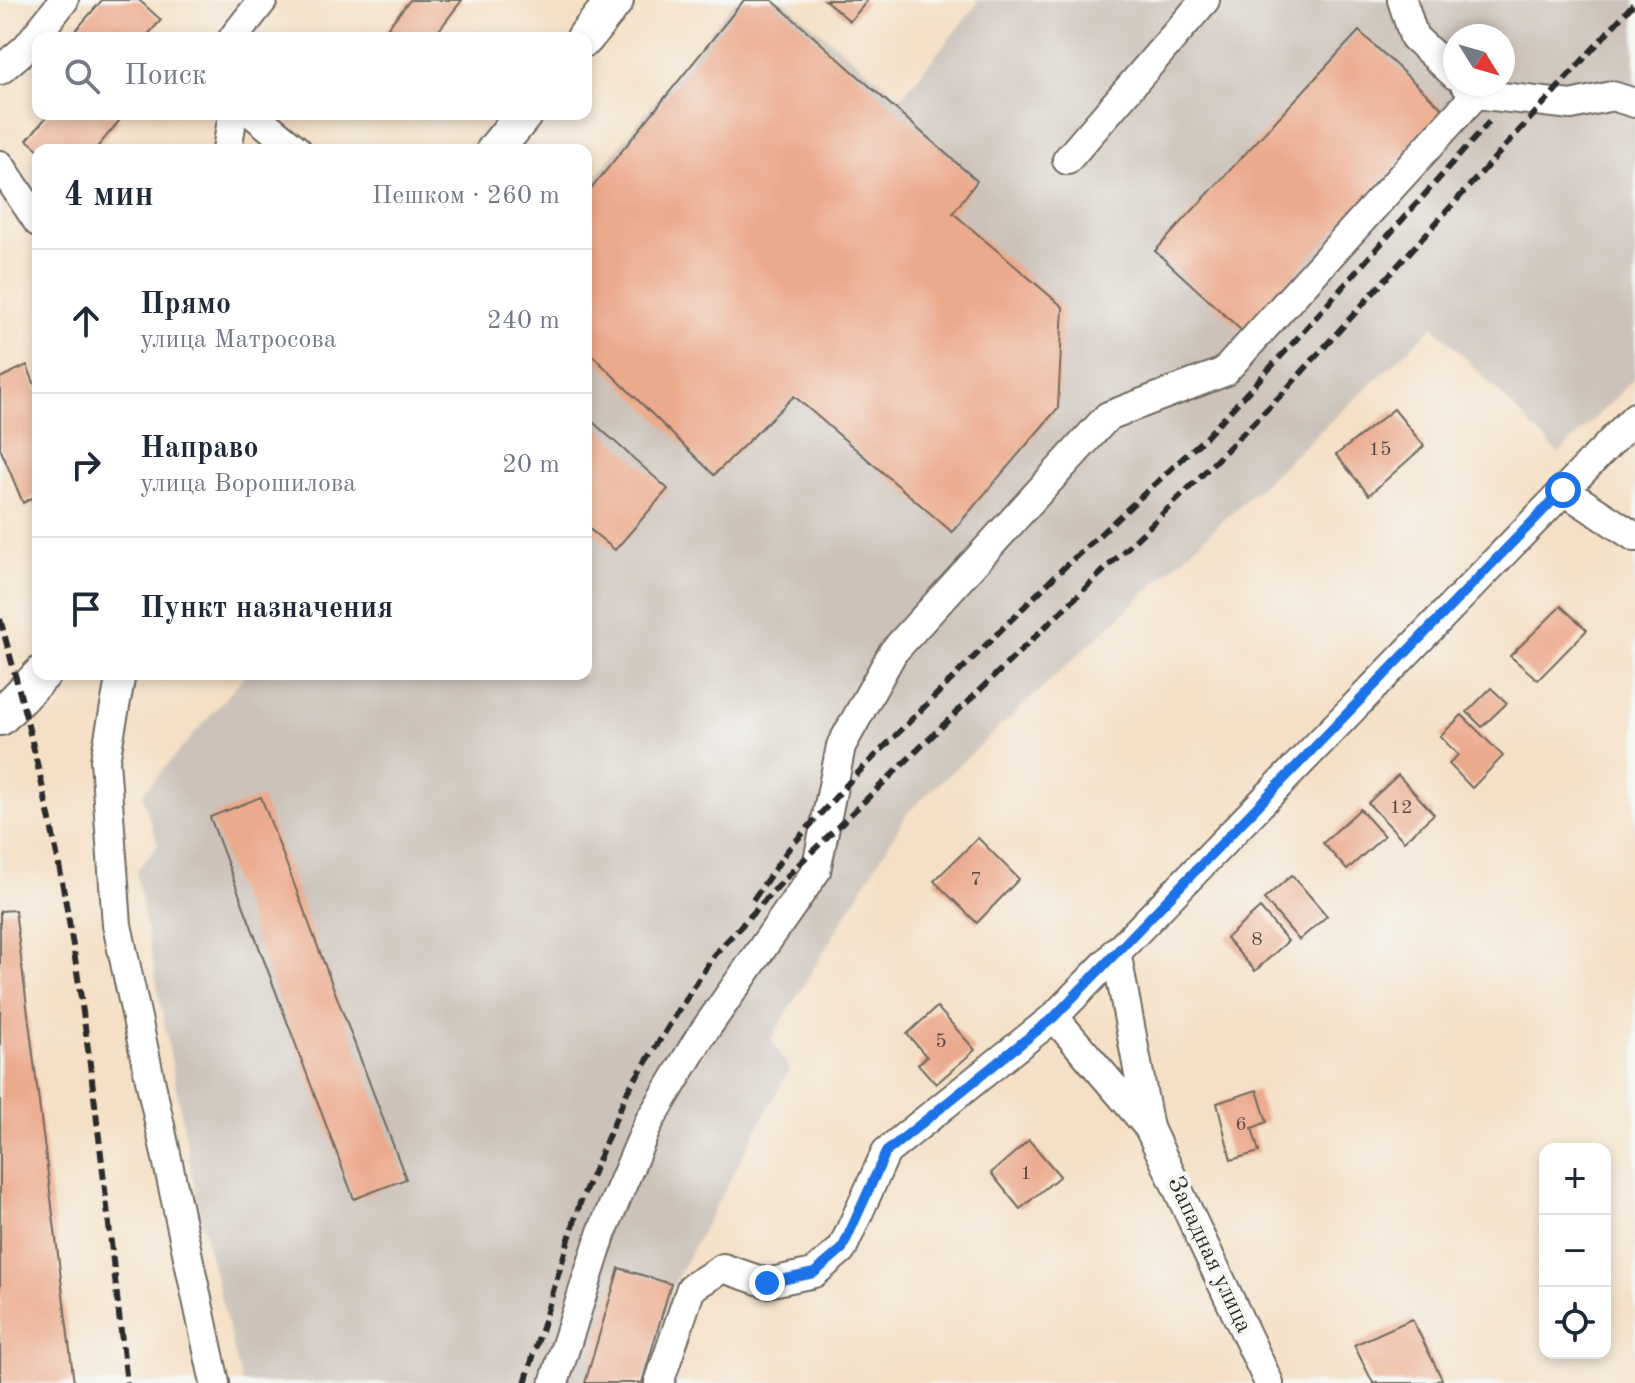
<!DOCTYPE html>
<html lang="ru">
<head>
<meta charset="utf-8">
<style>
	body { margin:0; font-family:"Old Standard TT",serif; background:#f2f2f3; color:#1f2937 }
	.controls { position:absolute; right:24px; bottom:24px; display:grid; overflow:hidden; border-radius:16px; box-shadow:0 4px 12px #0003 }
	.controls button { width:72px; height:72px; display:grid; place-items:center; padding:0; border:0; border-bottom:2px solid #e0e1e3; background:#fff; color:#1f2937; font:40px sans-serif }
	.compass { position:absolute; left:1443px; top:24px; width:72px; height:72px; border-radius:50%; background:#fff; box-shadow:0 4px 12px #0003; rotate:127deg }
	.stop { position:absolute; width:24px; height:24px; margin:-18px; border:6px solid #1a73e8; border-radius:50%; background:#fff }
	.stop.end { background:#1a73e8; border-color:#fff; box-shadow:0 2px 8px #0008 }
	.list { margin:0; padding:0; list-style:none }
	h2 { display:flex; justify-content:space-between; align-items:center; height:104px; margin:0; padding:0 32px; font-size:34px }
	h2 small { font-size:26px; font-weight:400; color:#747a83 }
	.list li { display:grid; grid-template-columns:52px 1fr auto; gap:24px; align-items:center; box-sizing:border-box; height:144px; padding:0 32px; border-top:2px solid #e0e1e3 }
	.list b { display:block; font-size:30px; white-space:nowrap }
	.list p { margin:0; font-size:26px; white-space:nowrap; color:#747a83 }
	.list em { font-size:26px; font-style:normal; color:#747a83 }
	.icon { flex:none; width:44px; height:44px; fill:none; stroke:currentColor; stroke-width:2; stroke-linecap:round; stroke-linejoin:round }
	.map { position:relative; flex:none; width:1635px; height:1383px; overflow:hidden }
	.search { position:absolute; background:#fff; box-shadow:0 4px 12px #0003; left:32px; top:32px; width:560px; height:88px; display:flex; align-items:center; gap:20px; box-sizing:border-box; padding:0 28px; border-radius:16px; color:#747a83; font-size:30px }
	.panel { position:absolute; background:#fff; box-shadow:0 4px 12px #0003; left:32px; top:144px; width:560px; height:536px; border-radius:16px }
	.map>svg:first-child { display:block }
</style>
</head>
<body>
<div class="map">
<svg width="1635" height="1383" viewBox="0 0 1635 1383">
	<rect width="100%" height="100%" fill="#f6f6f2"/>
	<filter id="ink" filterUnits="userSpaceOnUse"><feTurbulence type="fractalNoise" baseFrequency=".0125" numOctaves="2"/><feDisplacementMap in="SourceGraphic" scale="16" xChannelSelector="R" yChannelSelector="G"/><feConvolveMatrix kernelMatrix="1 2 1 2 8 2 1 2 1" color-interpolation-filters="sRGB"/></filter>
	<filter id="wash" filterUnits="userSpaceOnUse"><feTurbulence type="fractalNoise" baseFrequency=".006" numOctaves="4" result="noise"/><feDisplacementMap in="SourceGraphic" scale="32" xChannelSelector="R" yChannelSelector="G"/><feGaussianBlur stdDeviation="1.8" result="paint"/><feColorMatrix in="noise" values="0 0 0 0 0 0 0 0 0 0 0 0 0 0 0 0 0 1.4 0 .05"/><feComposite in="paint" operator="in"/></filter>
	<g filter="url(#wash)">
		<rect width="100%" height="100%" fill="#f4e0c6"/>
		<path fill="#ccc2b9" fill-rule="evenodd" d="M736,0H782L901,98L978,3L975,0H1635V378L1559,454L1434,326L908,812L771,1039L789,1070L673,1285L645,1383H242L200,1215L136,872L158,845L142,794L246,674H586V188ZM1455,36H1503V84H1455Z"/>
		<g id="blocks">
			<g fill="#ecaa8c">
				<polygon points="102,0 139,0 161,20 145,38 69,38"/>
				<polygon points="410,0 462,0 433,38 379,38"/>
				<polygon points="744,0 772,0 977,181 953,213 1063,307 1058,408 952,532 794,396 714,475 586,349 586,195"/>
				<polygon points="825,0 868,0 850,21"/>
				<polygon points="1359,31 1445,111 1242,331 1155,251"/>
				<polygon points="49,114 111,114 119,121 95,150 39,150 27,140"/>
				<polygon points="27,365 38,393 38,495 23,503 0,448 0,378"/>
				<polygon points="1394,409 1424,446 1369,495 1336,455"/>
				<polygon points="586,416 668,489 615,550 586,526"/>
				<polygon points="1561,606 1587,630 1538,680 1510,656"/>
				<polygon points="1491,688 1507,703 1482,727 1467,712"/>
				<polygon points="1462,715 1503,756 1472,788 1449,764 1458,755 1440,736"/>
				<polygon points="1398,775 1434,814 1404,841 1368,803"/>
				<polygon points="261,797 406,1179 354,1199 210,817"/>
				<polygon points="1360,809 1384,836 1347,870 1323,843"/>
				<polygon points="978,838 1019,879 977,923 934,881"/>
				<polygon points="1292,875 1327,916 1299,940 1264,899"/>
				<polygon points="1260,908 1288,941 1255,971 1226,938"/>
				<polygon points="15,910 74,1383 0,1383 0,911"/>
				<polygon points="937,1007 975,1050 936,1084 918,1064 927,1057 907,1034"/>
				<polygon points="1257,1090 1267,1122 1252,1128 1259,1152 1231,1160 1217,1103"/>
				<polygon points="1029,1140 1060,1176 1020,1209 991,1173"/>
				<polygon points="619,1268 671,1284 642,1383 585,1383"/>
				<polygon points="1412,1319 1442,1379 1433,1383 1373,1383 1354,1345"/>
			</g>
		</g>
	</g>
	<g filter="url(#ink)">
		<use href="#blocks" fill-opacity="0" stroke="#716a61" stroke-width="2"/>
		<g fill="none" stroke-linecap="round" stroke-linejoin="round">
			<g stroke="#716a61" stroke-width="32">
				<g id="minor">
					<polyline points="1402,0 1414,37 1455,75"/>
					<polyline points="233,38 263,0"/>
					<polyline points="0,70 26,48 64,0"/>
					<polyline points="1465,84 1476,94 1571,105 1612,96 1635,103"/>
					<polyline points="253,114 297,150"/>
					<polyline points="227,150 233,114"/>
					<polyline points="1067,160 1205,0"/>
					<polyline points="0,165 38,222"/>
					<polyline points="1563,490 1635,537"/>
					<polyline points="121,674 105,760 117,925 215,1383"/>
					<polyline points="1054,1017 1149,1128 1116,951"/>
					<polyline points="1149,1128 1269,1383"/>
					<polyline points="554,1383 602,1232 649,1122 698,1040 816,871 841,746 893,652 1108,416 1224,372 1476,94"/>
					<polyline points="659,1383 691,1288 723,1268 767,1283 814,1273 842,1249 886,1152 1054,1017 1635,417"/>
				</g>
			</g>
			<g stroke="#716a61" stroke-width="40">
				<g id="major">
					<polyline points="585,38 615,0"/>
					<polyline points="495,150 524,114"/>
					<polyline points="0,717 42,674"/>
				</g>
			</g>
			<use href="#minor" stroke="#fff" stroke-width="28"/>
			<use href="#major" stroke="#fff" stroke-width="36"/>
			<g stroke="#2b2b2b" stroke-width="6" stroke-dasharray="12 6" stroke-linecap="butt">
				<path d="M0,619C22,698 42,779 58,860C91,1032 106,1209 127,1383"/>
				<polyline points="753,900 787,851 850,781 1057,574 1207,436 1293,343 1489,122"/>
				<polyline points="525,1383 580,1203 627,1092 714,955 795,868 1180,497 1283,393 1635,2"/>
			</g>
		</g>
	</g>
	<g fill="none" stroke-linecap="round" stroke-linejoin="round" filter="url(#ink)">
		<polyline stroke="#1a73e8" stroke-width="10" points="767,1283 814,1273 842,1249 886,1152 1054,1017 1563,490"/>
	</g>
	<g text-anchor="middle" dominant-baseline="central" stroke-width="8" stroke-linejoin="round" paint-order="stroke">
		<g font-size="20" fill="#5b4b43">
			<text x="1380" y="450">15</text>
			<text x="1401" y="808">12</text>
			<text x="976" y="880">7</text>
			<text x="1257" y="940">8</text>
			<text x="941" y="1042">5</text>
			<text x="1241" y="1125">6</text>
			<text x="1026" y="1174">1</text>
		</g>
		<g font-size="24" fill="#2b2b2b" stroke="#f6f6f2">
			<text transform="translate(1209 1255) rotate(65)">Западная улица</text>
		</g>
	</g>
</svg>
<div class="controls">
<button>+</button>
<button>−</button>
<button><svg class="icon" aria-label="locate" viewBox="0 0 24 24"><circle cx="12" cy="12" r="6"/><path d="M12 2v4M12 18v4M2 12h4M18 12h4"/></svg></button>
</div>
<svg class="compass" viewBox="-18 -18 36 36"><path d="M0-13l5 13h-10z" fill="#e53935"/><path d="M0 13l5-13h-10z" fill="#747a83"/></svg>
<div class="stop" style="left:1563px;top:490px"></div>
<div class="stop end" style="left:767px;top:1283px"></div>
<div class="search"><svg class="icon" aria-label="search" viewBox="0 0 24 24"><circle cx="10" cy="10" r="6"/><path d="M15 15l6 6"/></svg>Поиск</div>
<section class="panel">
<h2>4 мин<small>Пешком · 260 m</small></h2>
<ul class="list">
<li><svg class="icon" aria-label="ahead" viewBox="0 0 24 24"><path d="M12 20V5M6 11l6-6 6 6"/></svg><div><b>Прямо</b><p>улица Матросова</p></div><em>240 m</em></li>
<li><svg class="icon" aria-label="right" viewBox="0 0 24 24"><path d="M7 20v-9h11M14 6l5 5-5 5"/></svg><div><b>Направо</b><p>улица Ворошилова</p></div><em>20 m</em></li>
<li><svg class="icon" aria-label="arrive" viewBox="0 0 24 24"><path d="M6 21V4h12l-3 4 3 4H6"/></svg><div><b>Пункт назначения</b></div></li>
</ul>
</section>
</div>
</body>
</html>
